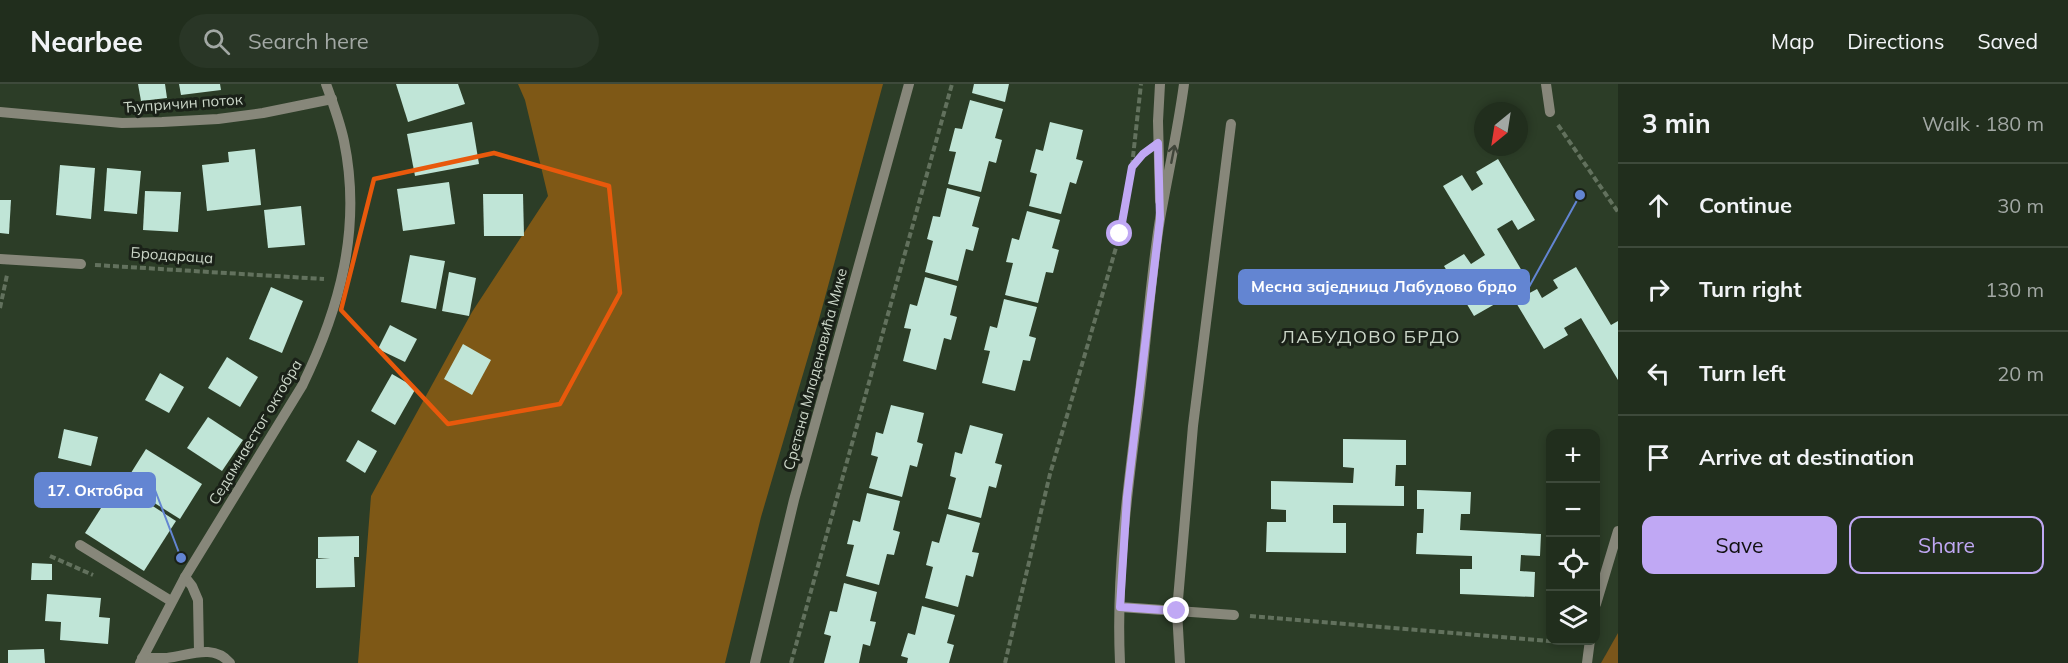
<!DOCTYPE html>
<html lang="en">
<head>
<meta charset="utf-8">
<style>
	body { margin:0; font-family:Mulish,sans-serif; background:#293626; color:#f1f3f6 }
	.controls { position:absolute; right:18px; bottom:18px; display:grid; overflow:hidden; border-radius:12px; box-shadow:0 3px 9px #0003 }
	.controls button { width:54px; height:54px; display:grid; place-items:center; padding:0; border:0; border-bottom:2px solid #3e4a3b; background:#212e1d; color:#f1f3f6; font:30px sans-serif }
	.compass { position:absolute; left:1474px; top:18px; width:54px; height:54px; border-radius:50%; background:#212e1d; box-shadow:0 3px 9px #0003; rotate:210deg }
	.stop { position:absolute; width:18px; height:18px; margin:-14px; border:4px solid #c0a8f4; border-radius:50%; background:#fff }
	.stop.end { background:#c0a8f4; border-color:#fff; box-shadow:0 2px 6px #0008 }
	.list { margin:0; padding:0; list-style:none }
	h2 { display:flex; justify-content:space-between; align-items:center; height:78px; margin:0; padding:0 24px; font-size:26px }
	h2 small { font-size:20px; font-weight:400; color:#a2a8a4 }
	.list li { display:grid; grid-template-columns:39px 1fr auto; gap:18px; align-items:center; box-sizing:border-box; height:84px; padding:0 24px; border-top:2px solid #3e4a3b }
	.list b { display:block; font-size:22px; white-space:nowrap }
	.list em { font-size:20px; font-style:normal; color:#a2a8a4 }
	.actions { display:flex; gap:12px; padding:18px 24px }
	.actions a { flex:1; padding:14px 0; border:2px solid #c0a8f4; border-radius:12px; text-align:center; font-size:21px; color:#c0a8f4 }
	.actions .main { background:#c0a8f4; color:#111 }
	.icon { flex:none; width:33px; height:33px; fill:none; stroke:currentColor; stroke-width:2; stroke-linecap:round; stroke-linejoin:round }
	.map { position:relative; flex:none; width:1618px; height:579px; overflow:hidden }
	header { display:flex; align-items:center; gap:36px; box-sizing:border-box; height:84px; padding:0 30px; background:#212e1d; border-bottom:2px solid #3e4a3b }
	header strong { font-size:28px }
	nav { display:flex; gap:33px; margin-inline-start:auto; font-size:21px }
	.search { width:420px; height:54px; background:#293626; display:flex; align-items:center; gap:15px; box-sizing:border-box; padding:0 21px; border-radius:33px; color:#a2a8a4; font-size:22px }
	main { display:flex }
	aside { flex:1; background:#212e1d }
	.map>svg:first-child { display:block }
</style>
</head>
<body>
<header>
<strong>Nearbee</strong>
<div class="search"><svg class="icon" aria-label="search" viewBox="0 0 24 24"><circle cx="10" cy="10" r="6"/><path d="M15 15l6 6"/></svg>Search here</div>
<nav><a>Map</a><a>Directions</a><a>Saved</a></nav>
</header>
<main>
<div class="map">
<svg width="1618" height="579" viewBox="0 0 1618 579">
	<rect width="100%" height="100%" fill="#2c3d27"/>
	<polygon fill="#7a561b" points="1618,549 1618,579 1601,579"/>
	<polygon fill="#7e5816" points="518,0 883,0 818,239 761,433 725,579 358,579 371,412 472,228 548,112 525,16"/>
	<g fill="#c0e5d7">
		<polygon points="138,0 165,0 167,14 141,17"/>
		<polygon points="179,0 220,0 221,6 181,11"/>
		<polygon points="396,0 458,0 465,20 408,38"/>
		<polygon points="974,0 1009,0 1005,18 972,9"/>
		<polygon points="970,16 1003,25 995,54 1002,56 996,79 989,77 981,108 948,100 956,68 949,67 955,44 962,45"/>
		<polygon points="472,38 479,80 415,92 407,50"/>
		<polygon points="1050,38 1083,46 1076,75 1083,77 1076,100 1070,98 1061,130 1029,122 1037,90 1030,88 1036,65 1043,67"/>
		<polygon points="255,65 261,121 207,127 202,81 229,78 228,68"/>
		<polygon points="1498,75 1535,136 1518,146 1512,136 1497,145 1528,197 1509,208 1505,201 1489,211 1495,220 1474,232 1444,182 1464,170 1471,180 1485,171 1443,102 1462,91 1472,107 1483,100 1476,88"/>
		<polygon points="60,81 95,84 91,135 56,131"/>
		<polygon points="107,84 141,87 137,130 104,127"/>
		<polygon points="449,98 455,140 403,147 397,105"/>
		<polygon points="947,104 980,113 972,142 979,144 973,167 966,165 958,197 925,188 933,157 927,155 933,132 940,133"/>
		<polygon points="145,107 181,108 178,148 143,146"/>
		<polygon points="483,110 523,110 524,152 484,152"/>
		<polygon points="0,116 11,116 9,150 0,149"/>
		<polygon points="301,122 305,161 268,164 264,126"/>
		<polygon points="1027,127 1060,136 1052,164 1059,166 1053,189 1046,188 1038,219 1005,211 1013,179 1006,178 1012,154 1019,156"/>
		<polygon points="410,171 445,177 436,225 401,218"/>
		<polygon points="1576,183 1611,241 1618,237 1618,296 1581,234 1564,244 1568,251 1544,265 1515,217 1537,205 1542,214 1558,204 1553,196"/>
		<polygon points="449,188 476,194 469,232 442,227"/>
		<polygon points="925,193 957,202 950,231 957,233 951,256 944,254 936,286 903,277 911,245 904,244 910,220 917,222"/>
		<polygon points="271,203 303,217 282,269 249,255"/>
		<polygon points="1004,215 1037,223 1029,252 1036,254 1030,277 1023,276 1015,307 982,299 990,267 984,266 990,242 997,244"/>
		<polygon points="390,241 417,255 405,278 378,265"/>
		<polygon points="463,260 491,276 472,311 444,295"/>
		<polygon points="227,273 258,293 240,323 208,304"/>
		<polygon points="160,289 184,303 169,329 145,316"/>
		<polygon points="392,290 416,304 395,341 371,327"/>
		<polygon points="891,321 924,329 917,358 923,360 917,383 910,381 902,413 869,404 878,373 871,371 876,348 883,350"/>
		<polygon points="208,333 243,356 222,387 187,364"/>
		<polygon points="970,341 1003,350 995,379 1002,381 996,404 989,402 981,434 948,425 956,394 950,392 955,368 962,370"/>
		<polygon points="64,345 98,353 91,382 58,374"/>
		<polygon points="1343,355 1406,356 1406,381 1396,381 1395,402 1404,402 1404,422 1333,421 1333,439 1346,439 1346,469 1266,468 1267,438 1286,438 1286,426 1271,425 1271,397 1353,399 1354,384 1343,383"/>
		<polygon points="358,356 377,367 365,389 346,377"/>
		<polygon points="146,365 202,400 180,435 124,400"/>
		<polygon points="117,399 176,437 144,487 85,449"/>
		<polygon points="1417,406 1471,408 1470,430 1461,430 1460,446 1541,450 1540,472 1521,471 1520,487 1535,488 1534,513 1460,510 1460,485 1472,485 1472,472 1416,470 1417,449 1423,449 1424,425 1417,425"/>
		<polygon points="867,409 900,417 893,446 900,448 894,471 887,470 879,501 846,492 854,461 847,460 853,436 860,438"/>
		<polygon points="947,430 980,439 972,468 979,469 973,493 966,491 958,523 925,514 933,483 926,481 932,457 939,459"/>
		<polygon points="359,452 359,473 354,473 355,503 316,504 316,475 330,474 318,474 318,453"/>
		<polygon points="32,479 52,480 52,496 31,496"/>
		<polygon points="844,499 877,508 870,537 876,538 870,562 863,560 859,579 824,579 831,552 824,550 830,527 837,528"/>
		<polygon points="47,510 101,514 99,533 110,534 108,560 60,556 61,538 45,537"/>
		<polygon points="922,522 955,531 947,559 954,561 949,579 907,579 908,574 901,572 908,549 915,551"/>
		<polygon points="44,565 45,579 8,579 8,566"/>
	</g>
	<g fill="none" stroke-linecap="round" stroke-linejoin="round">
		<g stroke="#62715d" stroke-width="4" stroke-dasharray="6 3" stroke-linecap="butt">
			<polyline points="1558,41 1618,128"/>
			<polyline points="1132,82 1141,0"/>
			<polyline points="95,181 324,195"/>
			<polyline points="0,224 7,191"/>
			<polyline points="50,472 93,491"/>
			<polyline points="1250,532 1574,559"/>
			<polyline points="791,579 952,0"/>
			<polyline points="1005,579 1050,390 1120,150 1132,83 1142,72"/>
		</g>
		<g stroke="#87877a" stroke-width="10">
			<polyline points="1546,0 1550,28"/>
			<polyline points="0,28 122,39 162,38 218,35 263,29 332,15"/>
			<polyline points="1160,117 1158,37 1160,0"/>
			<polyline points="0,175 81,180"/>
			<polyline points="80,461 171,517"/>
			<polyline points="185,493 192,502 198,516 199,568"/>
			<polyline points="1596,520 1618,447"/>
			<polyline points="1120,523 1234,531"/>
			<path d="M142,574C150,574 159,574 167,574C188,572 213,559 230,579"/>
			<path d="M140,579L185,493L302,302C340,224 362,144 344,57C340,38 333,19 326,0"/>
			<polyline points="755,579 794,416 909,0"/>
			<path d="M1120,579C1116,494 1127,409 1138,325C1146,262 1150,197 1160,135C1168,90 1178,45 1184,0"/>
			<polyline points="1180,579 1177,527 1193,342 1231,40"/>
			<polyline points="1587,579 1590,556"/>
		</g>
	</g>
	<defs><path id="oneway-shaft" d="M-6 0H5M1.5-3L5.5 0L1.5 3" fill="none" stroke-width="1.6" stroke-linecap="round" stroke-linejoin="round" transform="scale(1.5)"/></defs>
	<use stroke="#40453a" href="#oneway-shaft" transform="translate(1173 70) rotate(-79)"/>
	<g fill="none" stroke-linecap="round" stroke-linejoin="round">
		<polyline stroke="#c0a8f4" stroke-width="8" points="1120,150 1132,83 1143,70 1158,59 1160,135 1127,413 1120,523 1177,527"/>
	</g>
	<path fill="none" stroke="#e8590c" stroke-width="4.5" stroke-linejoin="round" d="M494,69L609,102L620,209L560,320L448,340L341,226L374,95Z"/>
	<g text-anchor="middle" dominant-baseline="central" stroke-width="6" stroke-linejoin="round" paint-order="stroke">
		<g font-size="15" fill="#ccd7c9" stroke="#1a2118">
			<text transform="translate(183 19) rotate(-4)">Ћупричин поток</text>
			<text transform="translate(172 171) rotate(4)">Бродараца</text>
			<text transform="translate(815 285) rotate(-75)">Сретена Младеновића Мике</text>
			<text transform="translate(255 348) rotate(-59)">Седамнаестог октобра</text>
		</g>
		<g font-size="18" letter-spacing="1.5" fill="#ccd7c9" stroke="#1a2118">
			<text x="1371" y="252">ЛАБУДОВО БРДО</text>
		</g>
	</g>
	<path fill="none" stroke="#6385d2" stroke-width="2" d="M1580 111L1529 203M181 474L155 406"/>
	<g fill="#6385d2" stroke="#1a2118" stroke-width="2">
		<circle cx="1580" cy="111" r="6"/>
		<circle cx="181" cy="474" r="6"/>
	</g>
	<g fill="#6385d2" stroke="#6385d2" stroke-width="2">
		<rect x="1239" y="186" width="290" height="34" rx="6"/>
		<rect x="35" y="389" width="120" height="34" rx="6"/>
	</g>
	<g font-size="16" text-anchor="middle" font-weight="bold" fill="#fff">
		<text x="1384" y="208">Месна заједница Лабудово брдо</text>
		<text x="95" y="412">17. Октобра</text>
	</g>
</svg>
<div class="controls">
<button>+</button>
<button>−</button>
<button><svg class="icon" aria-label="locate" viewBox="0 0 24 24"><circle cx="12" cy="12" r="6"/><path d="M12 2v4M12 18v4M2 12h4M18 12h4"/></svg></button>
<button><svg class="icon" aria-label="layers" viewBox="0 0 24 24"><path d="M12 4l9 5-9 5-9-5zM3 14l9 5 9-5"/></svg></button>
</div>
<svg class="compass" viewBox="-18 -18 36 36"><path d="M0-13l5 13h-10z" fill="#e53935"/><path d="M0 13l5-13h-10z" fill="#a2a8a4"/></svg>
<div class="stop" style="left:1120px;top:150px"></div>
<div class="stop end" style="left:1177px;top:527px"></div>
</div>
<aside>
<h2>3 min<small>Walk · 180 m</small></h2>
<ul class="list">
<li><svg class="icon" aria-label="ahead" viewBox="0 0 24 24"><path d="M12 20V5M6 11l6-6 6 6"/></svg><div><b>Continue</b></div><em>30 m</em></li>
<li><svg class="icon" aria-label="right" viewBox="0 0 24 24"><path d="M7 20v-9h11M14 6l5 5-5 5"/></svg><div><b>Turn right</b></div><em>130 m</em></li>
<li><svg class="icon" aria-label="left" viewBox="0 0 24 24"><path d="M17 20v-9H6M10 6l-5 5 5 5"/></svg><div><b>Turn left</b></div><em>20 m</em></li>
<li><svg class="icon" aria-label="arrive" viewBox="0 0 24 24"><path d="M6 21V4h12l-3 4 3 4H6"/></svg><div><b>Arrive at destination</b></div></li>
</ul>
<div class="actions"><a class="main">Save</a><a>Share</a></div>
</aside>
</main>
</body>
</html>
